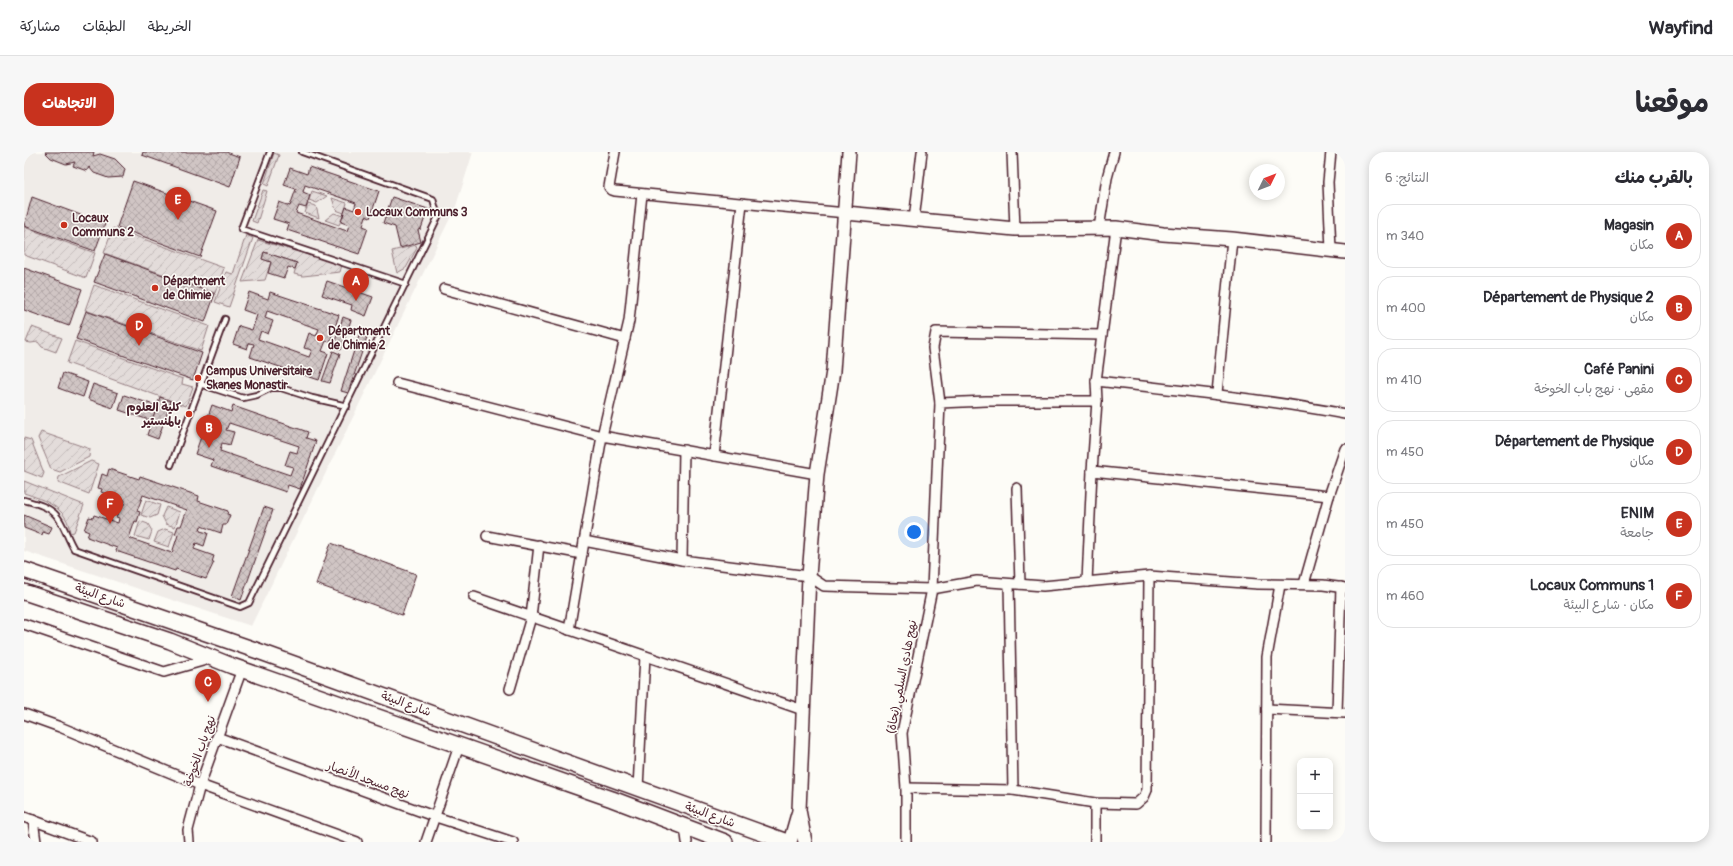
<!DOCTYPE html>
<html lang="ar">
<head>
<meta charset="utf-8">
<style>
	body { margin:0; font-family:Pangolin,"Playpen Sans Arabic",sans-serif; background:#f7f7f7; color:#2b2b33; direction:rtl }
	.controls { position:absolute; right:12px; bottom:12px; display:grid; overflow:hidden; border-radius:8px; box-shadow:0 2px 10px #0003 }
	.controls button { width:36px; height:36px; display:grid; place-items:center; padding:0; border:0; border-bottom:1px solid #e1e1e2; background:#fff; color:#2b2b33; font:20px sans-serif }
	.compass { position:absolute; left:1225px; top:12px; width:36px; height:36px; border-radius:50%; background:#fff; box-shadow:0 2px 10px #0003; rotate:47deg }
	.you { position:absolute; left:890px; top:380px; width:14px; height:14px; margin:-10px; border:3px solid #fff; border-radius:50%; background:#1a73e8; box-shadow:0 0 0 6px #1a73e833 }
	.badge { display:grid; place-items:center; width:26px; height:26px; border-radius:50%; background:#c8321e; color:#fff; font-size:13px; font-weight:700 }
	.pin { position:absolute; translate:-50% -33px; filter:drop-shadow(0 1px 2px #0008) }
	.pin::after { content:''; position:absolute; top:21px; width:14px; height:12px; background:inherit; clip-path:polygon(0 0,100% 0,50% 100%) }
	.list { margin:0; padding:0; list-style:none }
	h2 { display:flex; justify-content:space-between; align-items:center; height:52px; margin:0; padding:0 16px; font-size:17px }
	h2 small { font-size:13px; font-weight:400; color:#7c7c81 }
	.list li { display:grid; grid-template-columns:26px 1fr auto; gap:12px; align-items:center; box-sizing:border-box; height:64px; margin:0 8px 8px; padding:0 8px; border:1px solid #e1e1e2; border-radius:16px }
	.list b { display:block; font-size:15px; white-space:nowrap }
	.list p { margin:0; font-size:13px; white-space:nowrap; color:#7c7c81 }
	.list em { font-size:13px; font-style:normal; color:#7c7c81 }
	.map { position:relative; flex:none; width:1321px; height:690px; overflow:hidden; direction:ltr; border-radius:16px }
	header { display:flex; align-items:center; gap:24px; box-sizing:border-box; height:56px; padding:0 20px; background:#fff; border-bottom:1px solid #e1e1e2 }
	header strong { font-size:19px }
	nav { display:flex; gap:22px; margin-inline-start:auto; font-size:14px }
	.intro { display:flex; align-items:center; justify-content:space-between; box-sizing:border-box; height:96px; padding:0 24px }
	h1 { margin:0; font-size:28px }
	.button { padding:10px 18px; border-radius:16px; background:#c8321e; color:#fff; font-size:14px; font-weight:700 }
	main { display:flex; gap:24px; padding:0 24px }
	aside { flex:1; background:#fff; border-radius:16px; box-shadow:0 2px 10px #0003 }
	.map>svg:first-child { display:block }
</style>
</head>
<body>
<header>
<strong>Wayfind</strong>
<nav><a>الخريطة</a><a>الطبقات</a><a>مشاركة</a></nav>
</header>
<div class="intro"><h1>موقعنا</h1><a class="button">الاتجاهات</a></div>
<main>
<aside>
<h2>بالقرب منك<small>النتائج: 6</small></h2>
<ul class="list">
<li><span class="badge">A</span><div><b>Magasin</b><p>مكان</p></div><em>340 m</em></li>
<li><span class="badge">B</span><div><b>Département de Physique 2</b><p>مكان</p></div><em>400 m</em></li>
<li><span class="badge">C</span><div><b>Café Panini</b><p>مقهى · نهج باب الخوخة</p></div><em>410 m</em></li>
<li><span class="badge">D</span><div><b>Département de Physique</b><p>مكان</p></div><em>450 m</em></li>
<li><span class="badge">E</span><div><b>ENIM</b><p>جامعة</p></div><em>450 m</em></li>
<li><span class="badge">F</span><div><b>Locaux Communs 1</b><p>مكان · شارع البيئة</p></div><em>460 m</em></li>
</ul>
</aside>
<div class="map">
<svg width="1321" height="690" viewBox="0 0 1321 690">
	<defs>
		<pattern id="garden-furrows" width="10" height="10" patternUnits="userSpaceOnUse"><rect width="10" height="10" fill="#e3dcda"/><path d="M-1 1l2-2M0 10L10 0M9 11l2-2" fill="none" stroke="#c4bcbb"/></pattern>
		<pattern id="building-cross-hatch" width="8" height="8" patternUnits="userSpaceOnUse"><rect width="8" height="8" fill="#d0c5c4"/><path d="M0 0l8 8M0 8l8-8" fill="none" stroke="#b4a9a9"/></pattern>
	</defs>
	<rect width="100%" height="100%" fill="#fdfcf7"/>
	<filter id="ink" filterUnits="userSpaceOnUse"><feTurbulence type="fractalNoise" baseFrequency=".025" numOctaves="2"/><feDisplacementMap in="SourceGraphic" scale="8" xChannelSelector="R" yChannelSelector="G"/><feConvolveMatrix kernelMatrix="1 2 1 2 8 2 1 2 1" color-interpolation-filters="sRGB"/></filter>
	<g filter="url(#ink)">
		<polygon fill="#f0ece8" points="0,0 449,0 432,54 227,474 0,399"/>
		<g fill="url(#garden-furrows)" stroke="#967e82">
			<polygon points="250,1 255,3 244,34 240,32"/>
			<polygon points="239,38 243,39 233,71 228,69"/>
			<polygon points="288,39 303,44 293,51 285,48"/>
			<polygon points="308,46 323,51 320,61 312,58"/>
			<polygon points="284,52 292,54 295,66 281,61"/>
			<polygon points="310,61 319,64 315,73 301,68"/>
			<polygon points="0,75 71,101 62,126 0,103"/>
			<polygon points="89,76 200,116 191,141 80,101"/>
			<polygon points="222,83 229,86 205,155 191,150 202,120 209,122"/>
			<polygon points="234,88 318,113 316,120 279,124 270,122 273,111 240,100 238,107 247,110 241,128 218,130"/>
			<polygon points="392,93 393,96 382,116 373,121 368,99"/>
			<polygon points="70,133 185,174 177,199 61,158"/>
			<polygon points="8,175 38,186 32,200 18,195 14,190 7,191 2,190"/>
			<polygon points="51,189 159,227 158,232 169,235 162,254 43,211"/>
			<polygon points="17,280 66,297 65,305 36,320 27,317 14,286"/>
			<polygon points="0,286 7,288 20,321 18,326 0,319"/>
			<polygon points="67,309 75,312 65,342 34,330 35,325"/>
			<path d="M0,329L60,353L50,380L46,381C44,355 20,348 0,341Z"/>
			<polygon points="122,348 136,353 133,363 126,366 117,363"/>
			<polygon points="142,355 156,360 151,375 142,372 138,364"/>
			<polygon points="116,369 124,372 128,379 125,388 111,384"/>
			<polygon points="141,377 150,380 145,395 130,390 134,380"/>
		</g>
		<g fill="url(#building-cross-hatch)" stroke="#4a1f2b" fill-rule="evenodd">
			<polygon points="21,0 70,0 69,4 76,2 91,7 101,17 99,25 84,26 70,21 65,15 63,19 49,14 51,10 42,12 27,6"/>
			<polygon points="119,0 202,0 216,5 206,35 118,3"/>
			<path d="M285,15L355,39L346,66L342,64L339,74L344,76L335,102L263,78L265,72L249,67L255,50L266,54L272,37L260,33L266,16L283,22ZM281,33L332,51L330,58L322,55L317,70L325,73L323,79L272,61L275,54L282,56L286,43L279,40Z"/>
			<polygon points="109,29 193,59 176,105 93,75"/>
			<polygon points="8,45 81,72 71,99 0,74"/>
			<polygon points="368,45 404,57 397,77 394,78 397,90 376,96 371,75 359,71"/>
			<polygon points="240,100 273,111 271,117 264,115 260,126 244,121 247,110 238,107"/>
			<polygon points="81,102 191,142 181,170 70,130"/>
			<polygon points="0,116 58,137 45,174 0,158"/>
			<polygon points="303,129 349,145 342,164 327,158 328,153 298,143"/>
			<path d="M225,140L244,147L246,140L315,163L306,190L302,189L298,199L304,201L295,228L226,205L230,192L225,191L223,197L209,192L215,174L228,178L233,163L219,158ZM243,159L295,177L292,184L285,181L280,196L288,198L285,205L234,187L237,179L244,182L249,169L241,166Z"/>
			<polygon points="62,159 178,201 169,228 52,187"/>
			<polygon points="319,165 327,168 317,198 309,195"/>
			<polygon points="335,183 343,185 324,241 317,239"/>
			<polygon points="309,199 316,202 306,231 298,229"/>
			<polygon points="39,221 64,230 59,245 34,236"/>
			<polygon points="69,232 94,241 89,256 64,247"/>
			<polygon points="100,243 133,254 128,269 95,258"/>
			<polygon points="136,245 147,249 134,287 123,283"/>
			<path d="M188,253L207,260L209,254L284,280L282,286L292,289L276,337L264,333L262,340L187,314L189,308L171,302ZM205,271L275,294L273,301L266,299L261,313L269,315L266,323L196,299L198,291L206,293L210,280L202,278Z"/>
			<path d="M85,317L115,327L116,324L175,344L174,349L204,359L203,362L206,363L202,373H199L197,381L177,374L176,379L184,381L180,394L172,391L170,397L190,404L188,410H190L182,427L152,417L151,419L92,399L93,396L63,385L65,380L60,378L65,365L69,366L70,363L94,371L95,366L92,365L95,358L97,352L100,353L101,348L77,340L78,337L74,336L78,322L83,324ZM119,343L163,358L157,374H154L151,382L154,383L148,401L105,386L111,369L113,370L116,360L113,359Z"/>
			<polygon points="240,355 249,358 217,448 208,444"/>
			<polygon points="0,363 28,375 25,382 19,380 18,383 0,376"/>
			<polygon points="307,391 392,422 378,463 292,432"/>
		</g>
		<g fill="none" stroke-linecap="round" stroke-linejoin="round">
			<g stroke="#4a1f2b" stroke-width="8">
				<g id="lane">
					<polyline points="246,0 217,77 382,132"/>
					<polyline points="176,232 219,246 233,243 247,236 257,236 288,246 323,254"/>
					<polyline points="147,313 201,167"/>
					<path d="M0,348C10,351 24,354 32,363C40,372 43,386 50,397L216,455L225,451L414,65L409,47L278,0"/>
				</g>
			</g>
			<g stroke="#4a1f2b" stroke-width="12">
				<g id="street">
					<polyline points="591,0 585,35 588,38 591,39 822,61"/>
					<polyline points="988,0 991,77"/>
					<polyline points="890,68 898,0"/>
					<polyline points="1075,76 1083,26 1090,0"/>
					<polyline points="1307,98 1304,30 1307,0"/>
					<polyline points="420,137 601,187"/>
					<path d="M1072,229C1156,238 1238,247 1321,262"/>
					<polyline points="373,231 578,284 793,322"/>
					<polyline points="1193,241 1208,87"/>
					<polyline points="916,251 909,196 912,180 1078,183"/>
					<polyline points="690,304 718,51"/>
					<polyline points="1068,319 1305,344"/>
					<polyline points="993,336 996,432"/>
					<polyline points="463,384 558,402"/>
					<polyline points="560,389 658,408 785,424 800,434 908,437 953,429 1019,434 1125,424 1234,432 1299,433 1321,436"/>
					<polyline points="658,408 660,298"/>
					<polyline points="1063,430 1068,319 1073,249 1072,229 1092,76"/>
					<polyline points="985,432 989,638"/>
					<polyline points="1280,432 1305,344 1321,297"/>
					<polyline points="450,445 779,558"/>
					<polyline points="0,472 140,520 189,506"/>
					<polyline points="545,478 578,284 605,169 618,42"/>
					<polyline points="486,537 507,465 515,393"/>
					<polyline points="1243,557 1321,561"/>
					<polyline points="1313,560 1317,435"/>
					<polyline points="0,562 36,575 176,633 333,690"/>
					<polyline points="193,585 412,665 489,690"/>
					<polyline points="614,636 621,504"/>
					<polyline points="882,636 989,638 1071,651 1112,652 1120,645 1123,638 1125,424"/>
					<polyline points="1071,651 1071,690"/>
					<polyline points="0,665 68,690"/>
					<polyline points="9,668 12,690"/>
					<polyline points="661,675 663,690"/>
					<polyline points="165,690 164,678 176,633 218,517"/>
					<polyline points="402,690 435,594"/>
					<polyline points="882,690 882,636 878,581 908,437 916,251 962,249 1073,249"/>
					<polyline points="1242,690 1243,505 1256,433"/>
				</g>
			</g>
			<g stroke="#4a1f2b" stroke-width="16">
				<g id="secondary">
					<polyline points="822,61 991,77 1092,76 1139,82 1208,87 1321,100"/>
					<polyline points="766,690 774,662"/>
					<polyline points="781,690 775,658 785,424 793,322 809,219 825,0"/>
				</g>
			</g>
			<g stroke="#4a1f2b" stroke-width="18">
				<g id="primary">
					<polyline points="0,418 234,499 763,690"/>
					<polyline points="0,440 146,489 208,514 588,647 701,690"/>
				</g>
			</g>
			<use href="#lane" stroke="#fdfcf7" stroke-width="4.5"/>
			<use href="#street" stroke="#fdfcf7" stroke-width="9"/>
			<use href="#secondary" stroke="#fdfcf7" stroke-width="13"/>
			<use href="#primary" stroke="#fdfcf7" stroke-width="15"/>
		</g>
	</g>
	<g fill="#c8321e" stroke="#fdfcf7" stroke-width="1.5">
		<circle cx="334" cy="60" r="4"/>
		<circle cx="40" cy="73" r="4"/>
		<circle cx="131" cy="136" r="4"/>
		<circle cx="296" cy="186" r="4"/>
		<circle cx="174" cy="226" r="4"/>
		<circle cx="165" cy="262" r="4"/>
	</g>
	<g text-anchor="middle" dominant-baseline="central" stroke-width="3" stroke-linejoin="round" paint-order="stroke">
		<g font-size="12" font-weight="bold" fill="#4a1f2b" stroke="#fdfcf7" text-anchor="start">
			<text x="342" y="60">Locaux Communs 3</text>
			<text x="48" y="66">Locaux<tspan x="48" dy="14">Communs 2</tspan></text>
			<text x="139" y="129">Départment<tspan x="139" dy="14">de Chimie</tspan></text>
			<text x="304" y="179">Départment<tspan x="304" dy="14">de Chimie 2</tspan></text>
			<text x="182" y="219">Campus Universitaire<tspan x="182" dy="14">Skanes Monastir</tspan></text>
			<text x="157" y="255" text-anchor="end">كلية العلوم<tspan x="157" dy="14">بالمنستير</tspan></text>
		</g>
		<g font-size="12" fill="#4a1f2b" stroke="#fdfcf7">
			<text transform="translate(76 444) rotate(19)">شارع البيئة</text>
			<text transform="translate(878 525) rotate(-79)">نهج هادي السلمي (نحاة)</text>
			<text transform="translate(382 552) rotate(20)">شارع البيئة</text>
			<text transform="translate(176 599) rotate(-71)">نهج باب الخوخة</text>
			<text transform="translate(344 628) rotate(20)">نهج مسجد الأنصار</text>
			<text transform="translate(686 663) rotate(20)">شارع البيئة</text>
		</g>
	</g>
</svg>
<div class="controls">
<button>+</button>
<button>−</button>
</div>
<svg class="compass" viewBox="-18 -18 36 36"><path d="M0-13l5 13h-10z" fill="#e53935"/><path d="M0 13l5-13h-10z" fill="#7c7c81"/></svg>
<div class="you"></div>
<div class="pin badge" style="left:332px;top:149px">A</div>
<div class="pin badge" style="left:185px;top:296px">B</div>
<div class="pin badge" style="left:184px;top:550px">C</div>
<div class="pin badge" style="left:115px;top:194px">D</div>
<div class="pin badge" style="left:154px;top:68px">E</div>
<div class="pin badge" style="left:86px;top:372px">F</div>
</div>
</main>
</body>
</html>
